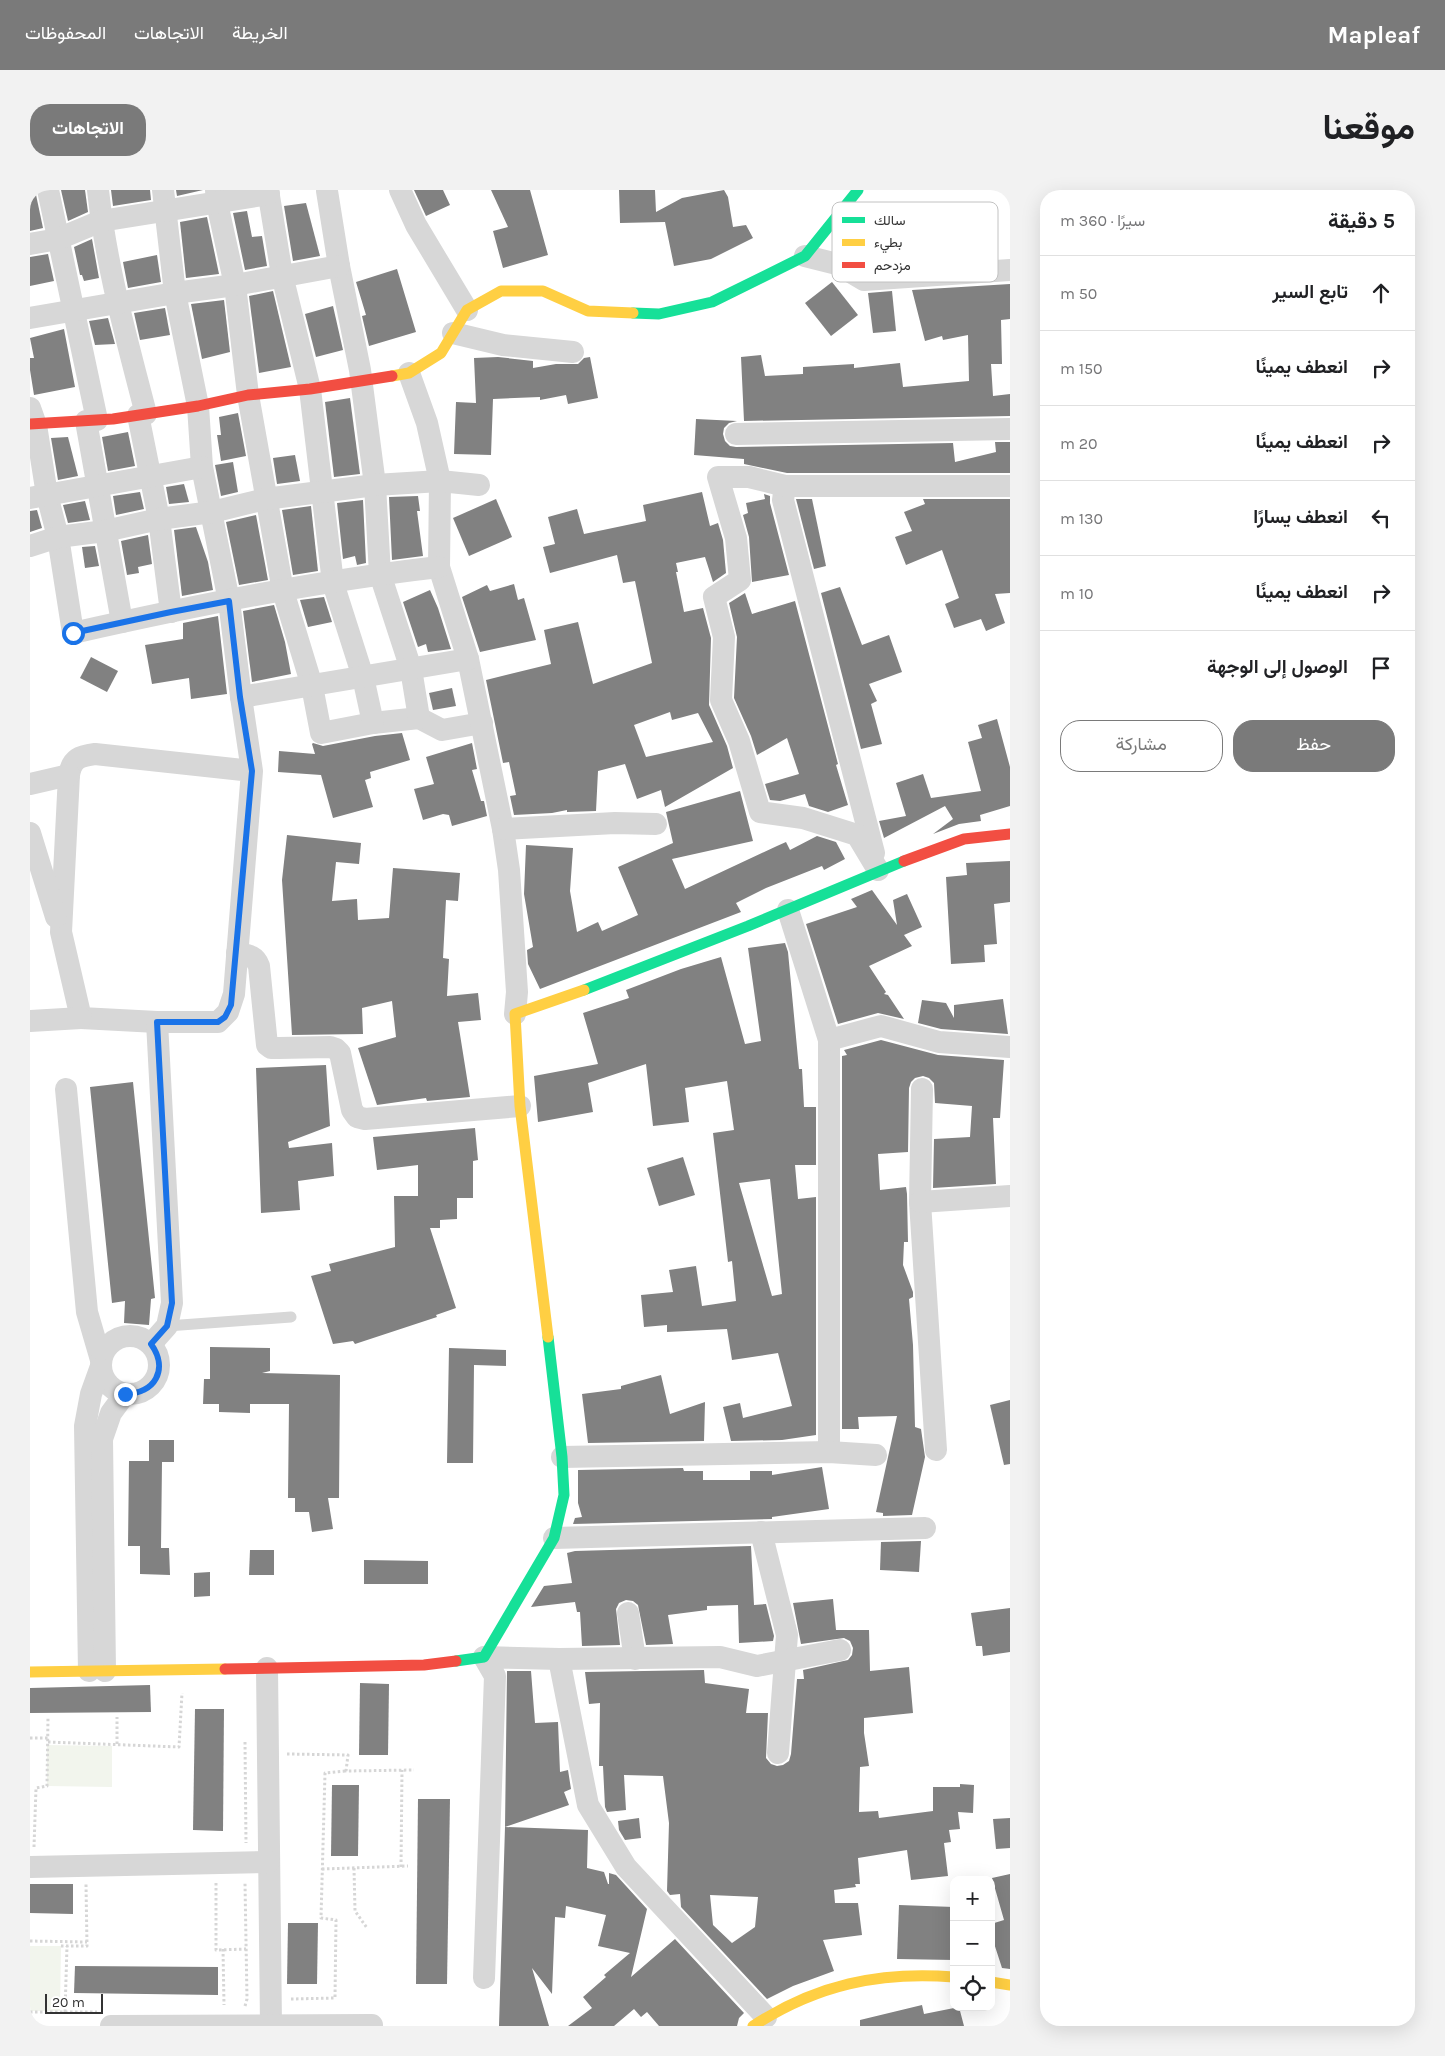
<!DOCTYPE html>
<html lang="ar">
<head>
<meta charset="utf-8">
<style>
	body { margin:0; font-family:Karla,Vazirmatn,sans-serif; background:#f2f2f2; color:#202124; direction:rtl }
	.controls { position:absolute; right:15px; bottom:15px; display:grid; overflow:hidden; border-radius:10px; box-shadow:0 5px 20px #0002 }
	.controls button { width:45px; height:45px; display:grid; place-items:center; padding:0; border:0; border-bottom:1px solid #e0e0e0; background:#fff; color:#202124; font:25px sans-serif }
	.scale { position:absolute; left:15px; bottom:12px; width:58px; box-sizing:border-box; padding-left:5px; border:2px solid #333; border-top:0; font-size:14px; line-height:18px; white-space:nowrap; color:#333; -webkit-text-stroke:4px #fff; paint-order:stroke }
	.stop { position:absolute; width:15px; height:15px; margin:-11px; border:4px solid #1a73e8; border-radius:50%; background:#fff }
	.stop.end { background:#1a73e8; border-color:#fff; box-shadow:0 1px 5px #0008 }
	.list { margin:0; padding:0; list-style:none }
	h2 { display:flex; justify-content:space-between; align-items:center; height:65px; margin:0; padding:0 20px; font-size:21px }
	h2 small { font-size:16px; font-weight:400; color:#757577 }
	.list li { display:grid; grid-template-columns:32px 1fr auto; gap:15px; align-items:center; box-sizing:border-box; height:75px; padding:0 20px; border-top:1px solid #e0e0e0 }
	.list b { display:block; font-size:19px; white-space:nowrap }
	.list em { font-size:16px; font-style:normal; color:#757577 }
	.actions { display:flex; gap:10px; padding:15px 20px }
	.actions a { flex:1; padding:11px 0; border:1px solid #7a7a7a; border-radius:20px; text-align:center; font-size:18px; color:#7a7a7a }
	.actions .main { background:#7a7a7a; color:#fff }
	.icon { flex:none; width:28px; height:28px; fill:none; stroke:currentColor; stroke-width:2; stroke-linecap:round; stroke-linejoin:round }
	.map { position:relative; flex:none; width:980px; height:1836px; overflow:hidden; direction:ltr; border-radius:20px }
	header { display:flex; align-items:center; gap:30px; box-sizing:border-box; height:70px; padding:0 25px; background:#7a7a7a; color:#fff }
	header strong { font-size:24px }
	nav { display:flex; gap:28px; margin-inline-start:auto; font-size:18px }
	.intro { display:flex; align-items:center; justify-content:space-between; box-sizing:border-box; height:120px; padding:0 30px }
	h1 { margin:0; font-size:35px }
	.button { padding:12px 22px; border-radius:20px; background:#7a7a7a; color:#fff; font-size:18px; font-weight:700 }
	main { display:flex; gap:30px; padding:0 30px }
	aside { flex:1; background:#fff; border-radius:20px; box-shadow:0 5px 20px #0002 }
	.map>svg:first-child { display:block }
</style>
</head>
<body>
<header>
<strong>Mapleaf</strong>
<nav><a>الخريطة</a><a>الاتجاهات</a><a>المحفوظات</a></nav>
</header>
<div class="intro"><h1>موقعنا</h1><a class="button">الاتجاهات</a></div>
<main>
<aside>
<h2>5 دقيقة<small>سيرًا · 360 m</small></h2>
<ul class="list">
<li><svg class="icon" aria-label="ahead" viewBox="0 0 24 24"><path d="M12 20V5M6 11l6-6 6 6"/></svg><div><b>تابع السير</b></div><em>50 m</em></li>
<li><svg class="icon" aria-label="right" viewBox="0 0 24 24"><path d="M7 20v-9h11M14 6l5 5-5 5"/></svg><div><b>انعطف يمينًا</b></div><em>150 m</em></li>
<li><svg class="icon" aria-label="right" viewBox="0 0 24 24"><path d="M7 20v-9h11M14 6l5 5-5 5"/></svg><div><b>انعطف يمينًا</b></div><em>20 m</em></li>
<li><svg class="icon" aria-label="left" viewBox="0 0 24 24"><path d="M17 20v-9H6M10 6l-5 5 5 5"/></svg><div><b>انعطف يسارًا</b></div><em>130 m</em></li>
<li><svg class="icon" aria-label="right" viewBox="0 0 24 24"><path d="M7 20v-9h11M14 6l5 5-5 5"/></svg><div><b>انعطف يمينًا</b></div><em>10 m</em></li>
<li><svg class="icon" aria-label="arrive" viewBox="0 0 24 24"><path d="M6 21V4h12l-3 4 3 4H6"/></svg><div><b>الوصول إلى الوجهة</b></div></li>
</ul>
<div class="actions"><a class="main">حفظ</a><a>مشاركة</a></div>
</aside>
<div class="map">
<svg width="980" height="1836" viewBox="0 0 980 1836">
	<rect width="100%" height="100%" fill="#fff"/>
	<g fill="#f2f5ed">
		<polygon points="17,1555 82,1556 82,1597 17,1596"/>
		<polygon points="0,1756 31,1756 30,1821 0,1821"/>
	</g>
	<g fill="#818181" fill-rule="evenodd">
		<polygon points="0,0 5,0 13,38 0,41"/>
		<polygon points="31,0 55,0 58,22 38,31"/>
		<polygon points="81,0 120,0 121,10 83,16"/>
		<polygon points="146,0 173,0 147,6"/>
		<polygon points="384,0 413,0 420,15 396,26"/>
		<polygon points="461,0 500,0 518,65 473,78 463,41 478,37"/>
		<polygon points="589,0 625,0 626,22 652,8 694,0 698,7 703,37 716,35 723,48 681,69 644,76 635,32 590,33"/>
		<polygon points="276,13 290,66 263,71 254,16"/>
		<polygon points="217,21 222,47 232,46 237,76 215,80 203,23"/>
		<polygon points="177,27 189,84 156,88 150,32"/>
		<polygon points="62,49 69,88 54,91 52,85 50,85 44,57"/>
		<polygon points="18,64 24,91 0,96 0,67"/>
		<polygon points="127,65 131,92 98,98 93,72"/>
		<polygon points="367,79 386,142 339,156 332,126 336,125 326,92"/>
		<polygon points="802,92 828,125 801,146 775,113"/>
		<polygon points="980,94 980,129 971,130 972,174 961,174 963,206 980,204 980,226 714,231 711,167 731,165 735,186 773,184 773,177 824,174 824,178 870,173 873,197 939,191 938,145 913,150 912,146 895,151 882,100"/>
		<polygon points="243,101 261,177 229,183 219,106"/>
		<polygon points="862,101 866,141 843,143 838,103"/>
		<polygon points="194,110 200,162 172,169 161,114"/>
		<polygon points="303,116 313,160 286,167 275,124"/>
		<polygon points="135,118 140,145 110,150 104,123"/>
		<polygon points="78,128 85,154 65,155 59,131"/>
		<polygon points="34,139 45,197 4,205 0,180 0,168 4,168 0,148"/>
		<polygon points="468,167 503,171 503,178 526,174 548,174 554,168 560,167 568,208 538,214 536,205 510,210 510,207 463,209 461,265 424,264 426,212 446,213 444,168"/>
		<polygon points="320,208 330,284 304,287 295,212"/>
		<polygon points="208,223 216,266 191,271 187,245 191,245 189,227"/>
		<polygon points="666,229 707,231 699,233 694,238 693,244 695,251 700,256 706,257 923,253 925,272 966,262 965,252 980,252 980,283 757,283 714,274 714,269 664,265"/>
		<polygon points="98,242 105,276 78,281 72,247"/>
		<polygon points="38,247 48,286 28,290 21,248"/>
		<polygon points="265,265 270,291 247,294 243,268"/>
		<polygon points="203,272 208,302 191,306 185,275"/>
		<polygon points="154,294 159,312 139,314 136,297"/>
		<polygon points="110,302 114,319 86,325 83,306"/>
		<path d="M672,302L680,336L688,333L693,350L696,383L683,392L675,367L646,373L648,382H646L654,422L673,418L681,448L679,515L697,556L703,578L635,617L631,600L607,609L595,574L568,581L566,621L537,622V620L522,623L484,625L480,606L486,605L479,572L473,573L456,490L521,474L514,440L548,432L563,494L622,473L605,391L593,393L587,365L520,383L513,357L525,354L518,327L547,319L554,344L616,331L613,315ZM640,522L642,530L668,523L683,552L616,567L604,535Z"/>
		<polygon points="734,304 740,306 740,313 759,385 722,392 719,347 713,325 718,323 716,313 735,309"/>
		<polygon points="388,306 390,321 387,321 393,366 362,370 359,307"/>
		<polygon points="466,309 482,347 439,366 423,328"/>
		<polygon points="766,309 782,309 796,376 784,379"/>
		<polygon points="893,309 980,309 980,403 965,404 975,433 956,441 951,429 924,438 915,414 929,408 912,360 876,375 865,347 882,341 874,322 895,314"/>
		<polygon points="333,310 336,373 327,375 325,366 313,369 307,313"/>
		<polygon points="55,311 60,330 38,333 33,315"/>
		<polygon points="281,316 288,381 263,385 252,320"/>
		<polygon points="7,320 12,338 0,342 0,321"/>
		<polygon points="226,325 238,390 209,395 196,332"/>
		<polygon points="166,337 178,372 183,400 152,406 144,340"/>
		<polygon points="118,345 122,374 108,377 109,383 97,385 91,351"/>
		<polygon points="65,356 69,376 55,378 52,357"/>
		<polygon points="484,394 488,410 494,408 506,450 450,462 432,407 457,395 460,401"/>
		<polygon points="810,397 832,455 859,445 872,482 839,494 847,511 841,514 852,554 831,559 791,403"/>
		<polygon points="400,400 408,418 421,459 398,462 396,454 388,457 373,412"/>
		<polygon points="715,403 722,424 765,411 808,574 806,575 818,615 798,622 779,616 775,604 750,611 740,610 735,594 769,584 757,548 727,565 721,546 704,508 707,447 699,413"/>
		<polygon points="294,407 302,432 278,437 270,410"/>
		<polygon points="244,415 255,452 261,484 222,492 213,421"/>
		<polygon points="188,426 197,504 161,509 159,488 122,494 115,455 153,449 153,433"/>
		<polygon points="61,467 88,481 77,502 50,488"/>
		<polygon points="422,498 426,516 403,520 399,503"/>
		<polygon points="967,529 980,577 980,616 950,625 951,631 929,634 903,644 923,629 915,616 854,648 849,631 876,626 866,593 893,584 901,608 951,601 938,552 952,548 948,535"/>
		<polygon points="372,543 380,570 340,582 341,588 335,590 343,617 303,628 291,585 248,582 249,561 285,564 282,554 283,553 293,556 345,546"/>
		<polygon points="442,553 447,579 442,580 451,611 454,611 457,626 422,636 419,625 413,624 393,630 384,599 404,594 396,567"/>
		<polygon points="710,601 723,651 642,669 655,699 747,656 756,652 760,660 787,646 806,652 815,669 794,680 792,676 736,698 706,713 711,722 510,799 498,774 497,760 503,757 494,704 496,655 543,658 540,701 547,742 568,732 572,741 608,725 588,677 643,653 636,622"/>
		<polygon points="257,645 331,653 329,674 306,672 302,711 327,709 328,730 359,728 363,678 430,683 428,711 416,710 413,768 419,769 417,806 448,803 451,830 428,832 440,907 397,911 396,908 347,915 328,858 366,847 362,811 332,818 333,844 262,845 252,690"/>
		<polygon points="980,671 980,712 964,714 967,754 954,755 955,772 921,774 916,687 937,685 936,673"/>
		<polygon points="842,700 867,735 863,710 877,704 892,737 874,745 882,756 839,776 856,802 854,804 858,805 874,829 848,823 808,834 776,734 827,717 821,709"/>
		<path d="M755,753L758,762L769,879H772L774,917H786V975H765L768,1009L786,1007V1245L752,1250L701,1251L693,1217L710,1213L713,1228L762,1216L748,1163L702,1170L697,1139L637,1142V1135L614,1137L611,1105L643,1102L639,1080L666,1076L672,1116L706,1111L702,1071L698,1072L683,943L704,940L697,891L655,898L659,932L623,936L616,874L558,893L563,922L508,932L504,886L568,874L553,823L599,808L596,800L651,779L691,767L715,854L731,851L718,758ZM740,989L752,1104L742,1106L709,993Z"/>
		<polygon points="973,809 978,844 911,839 888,833 892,810 916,813 924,828 924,815"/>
		<polygon points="851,850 908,865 974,870 970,928 963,928 966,994 903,998 904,949 940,947 942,916 905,913 904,893 899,888 893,886 885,888 881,892 879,898 878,962 848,964 850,1000 876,997 877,1004 878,1052 874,1052 873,1075 883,1102 883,1107 879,1109 883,1155 885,1237 891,1239 895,1267 882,1325 853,1326 853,1323 846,1322 867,1226 828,1227 829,1239 812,1239 812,866 817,865 814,860"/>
		<polygon points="296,875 300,936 258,952 259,958 302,953 304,986 268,991 270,1020 231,1023 226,878"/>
		<polygon points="103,892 125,1108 121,1109 119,1135 94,1133 95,1111 82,1113 60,897"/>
		<polygon points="445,938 448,970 443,971 443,1008 427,1008 427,1029 410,1030 410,1038 400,1038 426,1118 406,1125 407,1127 325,1154 323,1151 303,1154 281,1086 301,1081 299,1074 365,1057 364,1006 388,1006 388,975 347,980 343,947"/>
		<polygon points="653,967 665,1005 629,1016 617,978"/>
		<polygon points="180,1157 240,1158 240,1181 232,1183 310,1185 309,1308 298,1308 303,1339 282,1342 279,1322 265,1322 265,1308 258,1308 259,1214 220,1214 220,1223 189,1222 189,1214 173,1214 174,1189 180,1189"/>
		<polygon points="419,1158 476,1160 476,1176 444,1175 443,1273 417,1273"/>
		<polygon points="631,1185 640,1224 675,1212 674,1251 558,1253 552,1204 591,1199 591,1196"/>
		<polygon points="980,1210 980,1274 974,1275 960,1215"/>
		<polygon points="119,1250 144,1250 144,1272 132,1272 131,1358 139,1358 140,1385 110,1384 110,1356 98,1356 99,1271 119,1271"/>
		<polygon points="792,1277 799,1319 742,1327 742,1329 543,1334 545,1328 552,1327 548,1313 548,1280 653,1278 654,1281 673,1281 673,1290 720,1290 720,1281 742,1281 742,1285"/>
		<polygon points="891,1351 889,1382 850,1380 851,1352"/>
		<polygon points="721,1356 724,1415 736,1414 744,1446 743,1451 709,1453 708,1415 677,1416 677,1420 638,1425 643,1454 616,1455 608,1415 603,1411 596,1410 589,1413 586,1419 590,1455 552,1456 550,1422 547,1422 545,1412 501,1417 514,1396 542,1393 537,1363 545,1361"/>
		<polygon points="220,1360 244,1360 244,1385 219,1385"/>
		<polygon points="334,1370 398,1371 398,1394 334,1394"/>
		<polygon points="180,1382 180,1406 164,1407 164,1383"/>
		<path d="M803,1409L806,1440H839L840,1481L879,1477L883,1523L834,1528V1543L839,1576L830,1577L829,1622L848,1621L849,1628L903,1621V1597H930V1594L944,1595L943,1623L928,1622L930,1639L919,1640L921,1652L914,1653L918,1686L881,1690L877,1660L828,1668L830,1694H825L826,1697L804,1700L805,1713H828L832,1745L793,1750L804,1781L763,1796L737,1809L651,1717L650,1704L640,1705L637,1701L639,1633L633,1586L594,1585L596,1620L577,1622L575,1617L573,1576H569L570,1513L559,1514L555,1482L674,1480L675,1493L719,1499L716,1523H738L736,1568L741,1574L747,1576L753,1575L759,1571L761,1564L767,1489H774L773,1480L818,1470L822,1465L823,1458L820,1451L814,1448L771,1454L763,1413ZM680,1705L728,1707L725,1737L702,1753L683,1735Z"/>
		<polygon points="980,1418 980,1462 953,1466 952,1456 946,1456 941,1423"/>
		<polygon points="477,1481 501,1481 505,1533 528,1532 530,1582 538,1580 541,1599 534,1602 539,1615 475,1637"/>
		<polygon points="330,1493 359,1494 358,1565 329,1565"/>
		<polygon points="120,1495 121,1522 0,1523 0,1498"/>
		<polygon points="165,1519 194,1519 193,1641 163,1640"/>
		<polygon points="302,1595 329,1595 328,1666 301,1666"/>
		<polygon points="388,1609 420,1609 417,1794 386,1794"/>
		<polygon points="609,1628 611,1648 595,1650 589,1640 588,1631"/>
		<polygon points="980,1628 980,1658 966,1659 963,1629"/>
		<polygon points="475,1637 558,1640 557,1678 574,1682 578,1694 579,1694 579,1683 586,1685 617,1719 601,1787 645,1749 714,1823 709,1828 707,1836 629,1836 617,1822 611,1827 604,1819 584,1836 538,1836 562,1818 553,1807 576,1787 574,1785 600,1763 568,1756 576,1725 536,1716 535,1728 525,1727 522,1804 502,1778 519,1836 469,1836"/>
		<polygon points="980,1684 980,1779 972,1778 961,1744 961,1734 974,1730 962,1688"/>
		<polygon points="0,1694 43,1694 43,1724 0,1723"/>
		<polygon points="869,1715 924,1717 924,1770 867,1769"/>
		<polygon points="258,1733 288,1733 287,1794 257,1794"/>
		<polygon points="45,1776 188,1777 188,1805 44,1803"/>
		<polygon points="892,1815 894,1824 929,1817 934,1836 830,1836 830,1830"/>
	</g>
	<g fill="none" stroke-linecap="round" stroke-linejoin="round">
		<g stroke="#d6d6d6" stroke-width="3" stroke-dasharray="2.5 2.5" stroke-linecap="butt">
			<polyline points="0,1548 19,1548"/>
			<polyline points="18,1552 149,1557 152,1503"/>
			<polyline points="215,1552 216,1653"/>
			<polyline points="87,1554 87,1527"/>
			<polyline points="257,1564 318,1565 316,1581 384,1580"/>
			<polyline points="4,1657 6,1598 17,1596 18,1527"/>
			<polyline points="371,1677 372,1580"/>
			<polyline points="324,1678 325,1721 337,1738"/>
			<polyline points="292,1679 378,1676"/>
			<polyline points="186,1693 186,1760 216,1759"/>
			<polyline points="0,1751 57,1752"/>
			<polyline points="31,1756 57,1756 56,1694"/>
			<polyline points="193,1759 194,1815"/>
			<polyline points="261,1809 305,1808 306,1730 291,1728 295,1583 316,1581"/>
			<polyline points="215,1816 217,1809 215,1693"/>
			<polyline points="0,1822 67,1822"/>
			<polyline points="35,1822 37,1756"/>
		</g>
		<polyline stroke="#d7d7d7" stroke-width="11" points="137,1136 261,1127"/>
		<g stroke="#d7d7d7" stroke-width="22">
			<polyline points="18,0 67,230"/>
			<path d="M68,0C76,76 97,150 116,224"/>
			<path d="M133,0L145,103L168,216L172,277L199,411L211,507L222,581L204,804L198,822L188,832H127L51,828L31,742L39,585C42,568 50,566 65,564L222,581"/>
			<polyline points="186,0 187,13 205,95 218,205 253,401 282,496 291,543 343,533 389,528 412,540 452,533"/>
			<polyline points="238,0 252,85 280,199 303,393 333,487 343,533"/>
			<polyline points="370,0 386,35 437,120"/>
			<polyline points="297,1 309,76 330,180 345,295 350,384 381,479 389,528"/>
			<polyline points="0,54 28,49 71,31 239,4"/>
			<polyline points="775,66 807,74 834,90 980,80"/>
			<polyline points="0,128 145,103 205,95 309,76"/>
			<polyline points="423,143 473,155 543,162"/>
			<polyline points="379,183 397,233 410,291 409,377 438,469 473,639 479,680 487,802 485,824"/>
			<path d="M0,218L6,235L17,305L28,347L43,443C163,416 286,391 409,377"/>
			<polyline points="108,225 129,329 141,422"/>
			<polyline points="56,231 92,432"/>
			<polyline points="706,244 980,239"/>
			<polyline points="755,296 753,310 844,663"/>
			<polyline points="0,308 172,277"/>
			<polyline points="0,356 28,347 75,341 129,329 182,322 235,309 345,295 410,291 449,295"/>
			<polyline points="211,507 438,469"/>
			<polyline points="0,594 39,585"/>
			<polyline points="473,639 585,633 626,634"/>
			<polyline points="0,643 26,727"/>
			<polyline points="848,680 827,645 773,628 730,622 709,551 691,510 694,447 684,407 710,390 706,348 688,287 719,287 755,296 980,296"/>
			<polyline points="758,720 799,850 799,1262"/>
			<path d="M207,763C217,765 225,765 229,776L237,855L241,858H249L300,857L306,859L310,863L322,920L327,927L335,929L490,916"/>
			<polyline points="0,831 51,828"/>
			<polyline points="799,850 851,836 909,852 980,857"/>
			<polyline points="36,899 57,1122 71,1170"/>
			<polyline points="892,899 890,1012 906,1260"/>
			<polyline points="890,1012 980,1006"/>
			<circle cx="100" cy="1175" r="29"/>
			<polyline points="121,1154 137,1136 142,1113 127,832"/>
			<polyline points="532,1267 799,1262 846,1265"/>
			<polyline points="731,1342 757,1445 748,1563"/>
			<polyline points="524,1348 895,1338"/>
			<polyline points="598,1423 605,1469"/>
			<polyline points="529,1469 558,1615 596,1677 736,1827"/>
			<polyline points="237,1478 241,1836"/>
			<polyline points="59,1481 55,1236 61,1204 70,1179"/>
			<polyline points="75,1481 72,1249 81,1223 95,1204"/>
			<polyline points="0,1677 239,1672"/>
			<polyline points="454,1788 465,1486 454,1467 529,1469 690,1467 727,1476 810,1460"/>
			<polyline points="81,1836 342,1835"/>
		</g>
		<g stroke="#16e098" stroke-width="11">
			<polyline points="603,123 629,124 682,112 775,66 828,0"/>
			<polyline points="554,800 718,736 874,671"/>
			<polyline points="426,1471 454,1467 524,1348 534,1305 532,1267 518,1147"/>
		</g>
		<g stroke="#ffcf43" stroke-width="11">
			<polyline points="362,186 379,183 411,163 437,120 471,101 513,101 558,121 603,123"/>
			<polyline points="518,1147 490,916 485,824 554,800"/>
			<polyline points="0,1482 195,1479"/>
			<polyline points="961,1792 980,1795"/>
			<path d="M723,1836C786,1795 849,1781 924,1787"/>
		</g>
		<g stroke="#f24e42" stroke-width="11">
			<polyline points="0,234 83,229 168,216 218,205 280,199 362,186"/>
			<polyline points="874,671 934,649 980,644"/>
			<polyline points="195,1479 394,1475 426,1471"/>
		</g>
	</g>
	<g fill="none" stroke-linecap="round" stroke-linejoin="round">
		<path stroke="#1a73e8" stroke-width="6" d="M43,443L141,422L199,411L210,507L222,581L201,815L195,827L188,832H127L142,1113L137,1136L121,1154C139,1179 125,1204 95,1204"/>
	</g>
	<rect x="802" y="12" width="166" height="80" rx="8" fill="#fff" stroke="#c2c2c2" stroke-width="1"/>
	<rect x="812" y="27" width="23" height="6" fill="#16e098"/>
	<rect x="812" y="49" width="23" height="7" fill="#ffcf43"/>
	<rect x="812" y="72" width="23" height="6" fill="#f24e42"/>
	<g font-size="14" fill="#333">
		<text x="844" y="35">سالك</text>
		<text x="844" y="57">بطيء</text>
		<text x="844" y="80">مزدحم</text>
	</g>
</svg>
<div class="controls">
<button>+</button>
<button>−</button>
<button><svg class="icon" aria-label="locate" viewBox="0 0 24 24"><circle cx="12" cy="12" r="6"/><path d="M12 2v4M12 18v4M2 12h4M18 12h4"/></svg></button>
</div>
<div class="scale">20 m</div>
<div class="stop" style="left:43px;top:443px"></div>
<div class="stop end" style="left:95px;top:1204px"></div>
</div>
</main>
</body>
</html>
